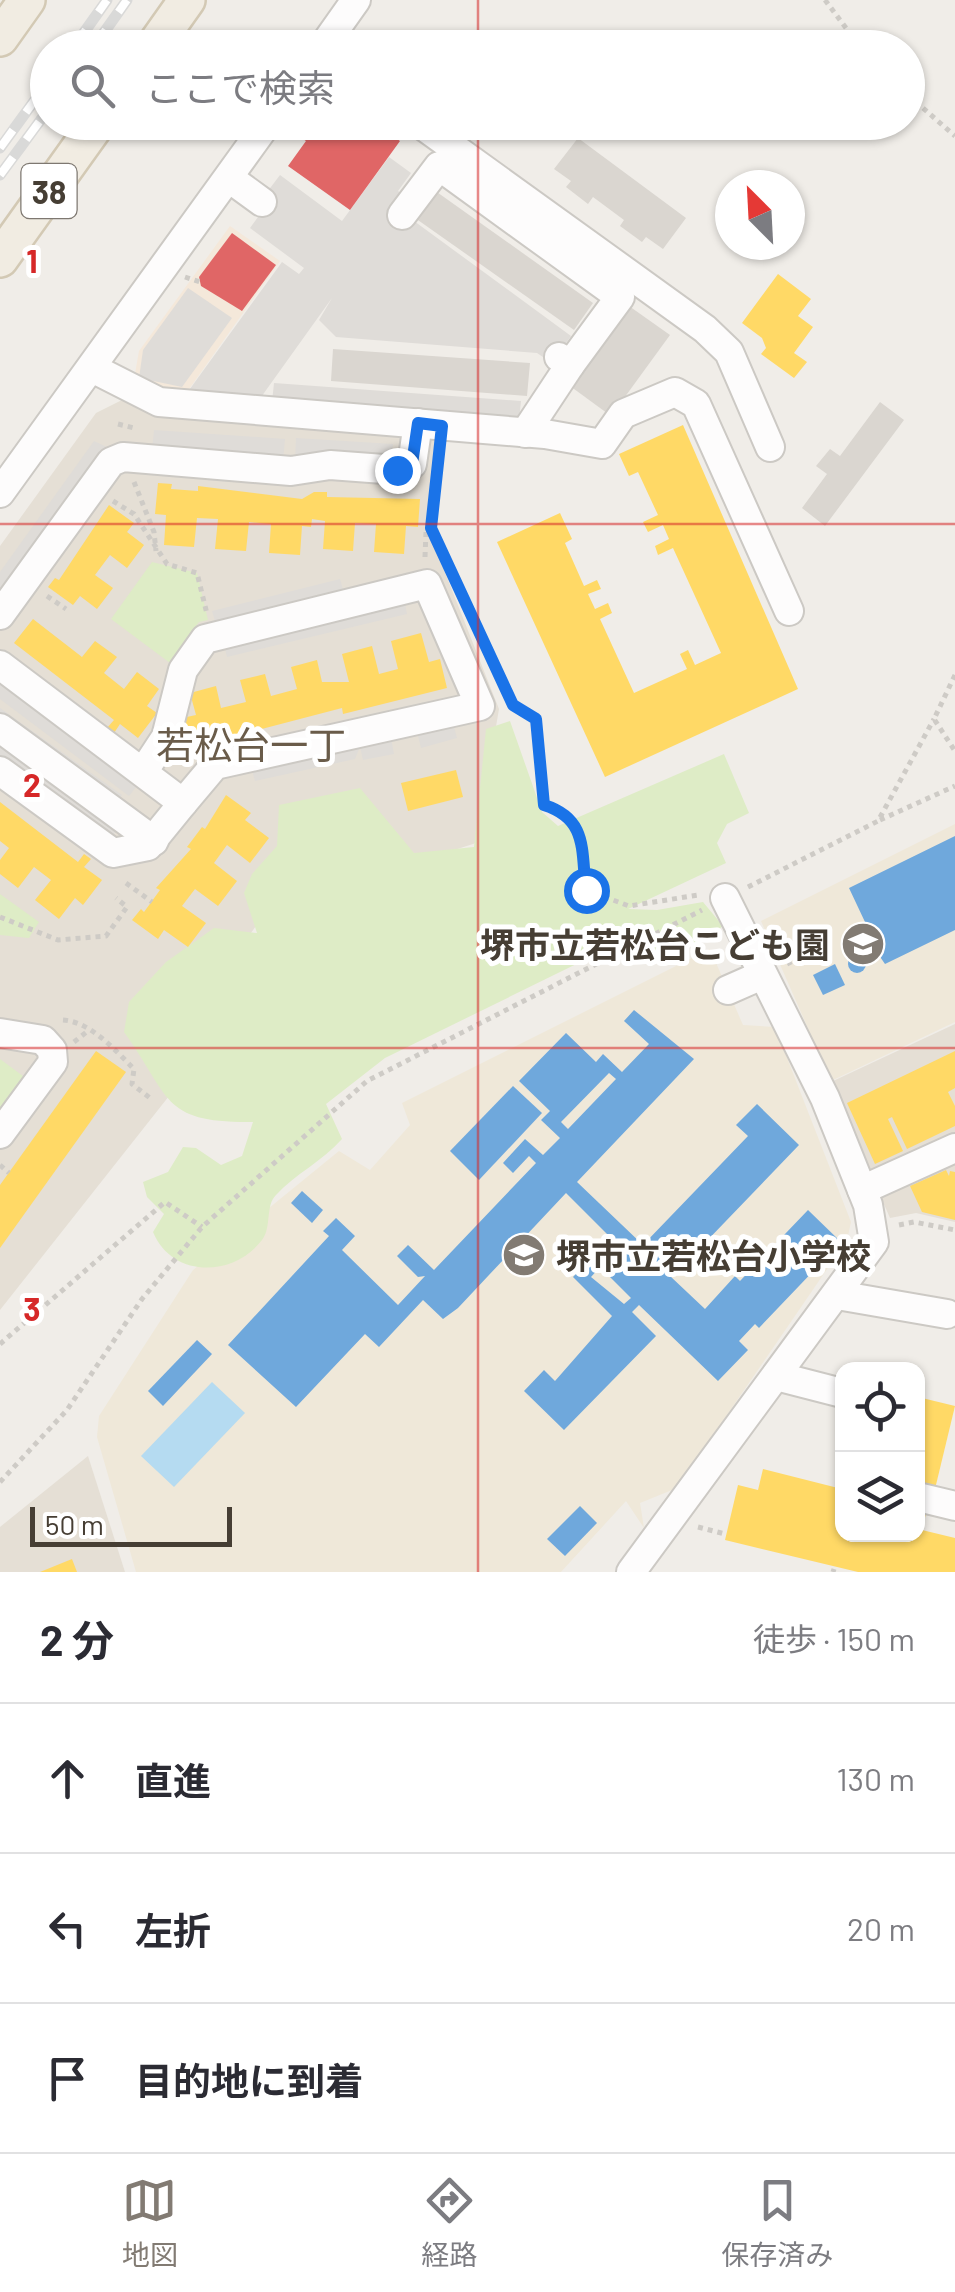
<!DOCTYPE html>
<html lang="ja">
<head>
<meta charset="utf-8">
<style>
	body { margin:0; font-family:Barlow,"Noto Sans JP",sans-serif; background:#f7f7f7; color:#2b2b33 }
	.controls { position:absolute; right:30px; bottom:30px; display:grid; overflow:hidden; border-radius:20px; box-shadow:0 2px 8px #0004 }
	.controls button { width:90px; height:90px; display:grid; place-items:center; padding:0; border:0; border-bottom:2px solid #e1e1e2; background:#fff; color:#2b2b33; font:50px sans-serif }
	.compass { position:absolute; left:715px; top:170px; width:90px; height:90px; border-radius:50%; background:#fff; box-shadow:0 2px 8px #0004; rotate:336deg }
	.scale { position:absolute; left:30px; bottom:25px; width:202px; box-sizing:border-box; padding-left:10px; border:5px solid #463e34; border-top:0; font-size:28px; line-height:35px; white-space:nowrap; color:#463e34; -webkit-text-stroke:8px #fff; paint-order:stroke }
	.stop { position:absolute; width:30px; height:30px; margin:-22px; border:8px solid #1a73e8; border-radius:50%; background:#fff }
	.stop.end { background:#1a73e8; border-color:#fff; box-shadow:0 2px 10px #0008 }
	.list { margin:0; padding:0; list-style:none }
	h2 { display:flex; justify-content:space-between; align-items:center; height:130px; margin:0; padding:0 40px; font-size:42px }
	h2 small { font-size:32px; font-weight:400; color:#7c7c81 }
	.list li { display:grid; grid-template-columns:65px 1fr auto; gap:30px; align-items:center; box-sizing:border-box; height:150px; padding:0 40px; border-top:2px solid #e1e1e2 }
	.list b { display:block; font-size:38px; white-space:nowrap }
	.list em { font-size:32px; font-style:normal; color:#7c7c81 }
	.icon { flex:none; width:55px; height:55px; fill:none; stroke:currentColor; stroke-width:2; stroke-linecap:round; stroke-linejoin:round }
	.map { position:relative; flex:none; width:955px; height:1572px; overflow:hidden }
	.search { position:absolute; background:#fff; box-shadow:0 2px 8px #0004; left:30px; right:30px; top:30px; height:110px; display:flex; align-items:center; gap:25px; box-sizing:border-box; padding:0 35px; border-radius:55px; color:#7c7c81; font-size:38px }
	.sheet { height:580px; background:#fff }
	nav { display:flex; justify-content:space-around; align-items:center; box-sizing:border-box; height:140px; border-top:2px solid #e1e1e2; background:#fff; font-size:28px; color:#7c7c81 }
	nav a { display:grid; justify-items:center; gap:5px }
	nav .on { color:#827b73 }
	.map>svg:first-child { display:block }
</style>
</head>
<body>
<div class="map">
<svg width="955" height="1572" viewBox="0 0 955 1572">
	<rect width="100%" height="100%" fill="#f0ede8"/>
	<g fill="#e5dfd5">
		<polygon points="122,400 160,416 435,439 429,532 499,709 476,843 414,863 347,803 216,980 188,1072 0,1310 0,546 96,413"/>
		<polygon points="955,1024 955,1222 916,1213 890,1218 831,1082"/>
		<polygon points="88,1456 125,1572 0,1572 0,1527"/>
	</g>
	<polygon fill="#f4e8da" points="230,226 280,261 187,392 159,390 134,379 139,351"/>
	<g fill="#efe8d9">
		<polygon points="955,824 955,1022 831,1081 761,921"/>
		<polygon points="710,949 743,1025 775,1027 851,1222 847,1240 677,1488 640,1503 644,1528 626,1501 561,1572 136,1572 97,1437 99,1416 193,1270 339,1151 370,1170 410,1125 402,1103"/>
	</g>
	<g fill="#deecc6">
		<polygon points="152,562 197,573 208,620 199,622 170,663 111,619"/>
		<path d="M510,721L542,812L558,826L724,754L749,813L727,824L717,843L726,863L628,909L657,910L703,902L723,926L703,941L650,959L607,949L385,1058L326,1104L342,1139C323,1161 295,1174 276,1195C265,1206 272,1227 262,1240C233,1278 172,1278 153,1232L164,1214L147,1197L143,1182L168,1172L183,1147L196,1148L221,1165L242,1156L253,1122C161,1123 172,1099 124,1032L129,1002L166,962L214,928L257,933L244,893L252,874L277,846L279,805L360,788L414,853L474,847L486,729Z"/>
		<polygon points="0,894 39,922 29,938 0,935"/>
		<polygon points="0,1059 27,1079 0,1116"/>
	</g>
	<g fill="#dfdcd8">
		<polygon points="389,157 411,173 398,191 407,198 399,210 571,336 552,363 537,353 336,337 319,320 332,298 259,400 187,393 282,262 299,274 304,268 250,228 261,213 255,208 280,175 342,221"/>
		<polygon points="188,288 232,318 182,387 139,378 143,350"/>
		<polygon points="274,383 521,401 519,421 272,402"/>
		<polygon points="154,430 285,439 283,461 152,450"/>
		<polygon points="296,438 393,444 391,462 295,461"/>
		<polygon points="94,441 109,448 0,601 0,572"/>
		<polygon points="340,579 344,593 217,628 212,611"/>
		<polygon points="404,599 407,614 227,657 223,641"/>
		<polygon points="0,676 140,782 129,796 0,699"/>
		<polygon points="0,708 122,795 116,803 0,720"/>
		<polygon points="453,723 457,738 421,748 417,732"/>
		<polygon points="391,738 394,754 363,760 360,747 355,759 255,781 251,767"/>
		<polygon points="0,740 119,827 109,841 0,760"/>
	</g>
	<polygon fill="#b5dbf1" points="212,1382 245,1413 174,1487 141,1456"/>
	<g fill="#ffd966">
		<polygon points="778,274 811,299 798,316 813,327 794,353 807,362 794,378 761,354 766,348 762,338 742,323"/>
		<polygon points="683,425 798,689 605,777 497,542 560,513 572,539 565,543 584,586 597,580 601,589 588,594 595,609 608,603 612,613 600,619 634,693 687,669 680,654 688,650 695,665 721,653 673,548 658,555 655,546 669,539 663,525 648,532 643,522 658,515 638,472 629,476 619,454"/>
		<polygon points="158,483 172,484 171,489 198,491 198,486 302,499 314,492 327,492 327,497 420,499 418,527 406,526 404,554 374,552 376,524 355,523 353,551 323,549 325,521 312,519 311,527 302,526 300,555 269,553 271,524 249,522 246,551 215,549 218,519 197,518 194,547 164,545 166,515 155,514"/>
		<polygon points="109,505 134,523 127,532 144,545 127,568 110,555 95,575 113,588 97,609 80,596 73,605 48,587 55,578 59,580"/>
		<polygon points="33,619 82,657 95,641 117,657 104,673 124,689 137,672 159,689 147,706 157,713 138,738 120,724 114,733 107,728 114,720 14,643"/>
		<polygon points="421,633 429,662 440,659 447,688 343,714 342,708 219,740 221,750 214,752 211,741 190,747 182,718 196,715 190,693 216,686 221,708 246,702 240,680 265,674 271,696 297,689 291,667 317,660 322,682 349,682 342,654 372,646 379,674 398,669 391,641"/>
		<polygon points="456,770 463,797 408,811 401,783"/>
		<polygon points="226,795 251,813 245,820 269,838 250,863 227,845 214,863 237,881 218,906 195,889 182,906 206,923 188,947 164,930 158,939 132,920 141,909 144,912 160,890 156,888 191,849 187,847 202,827 205,829"/>
		<polygon points="0,802 78,862 84,854 91,859 84,867 102,880 83,905 75,898 59,919 35,900 51,880 34,867 18,888 0,874 0,860 9,848 0,841"/>
		<polygon points="96,1051 126,1072 0,1248 0,1185"/>
		<polygon points="955,1051 955,1088 948,1092 955,1106 955,1126 907,1149 892,1117 888,1119 903,1151 875,1164 847,1103"/>
		<polygon points="946,1170 949,1176 950,1171 955,1172 955,1220 922,1212 910,1186"/>
		<polygon points="918,1397 955,1406 935,1489 918,1485"/>
		<polygon points="763,1469 842,1489 842,1534 918,1534 918,1503 928,1505 922,1530 955,1538 955,1572 858,1572 725,1540 738,1485 758,1490"/>
		<polygon points="72,1559 77,1572 40,1572"/>
	</g>
	<g fill="#e06666">
		<polygon points="306,122 374,122 400,141 350,210 288,166 306,141 297,135"/>
		<polygon points="232,233 276,265 242,311 201,286 199,277"/>
	</g>
	<g fill="#6fa8dc" fill-rule="evenodd">
		<polygon points="955,836 955,930 885,964 858,925 865,922 849,888"/>
		<circle cx="857" cy="964" r="9"/>
		<polygon points="835,964 845,985 823,995 813,975"/>
		<path d="M634,1010L694,1059L577,1182L643,1245L748,1136L736,1125L757,1104L799,1145L674,1275L652,1259L705,1309L735,1276L740,1281L808,1210L841,1242L759,1328L755,1324L739,1341L748,1350L718,1381L639,1305L632,1312L656,1336L564,1430L524,1391L544,1370L555,1381L612,1316L573,1277L611,1238L566,1193L458,1308L443,1319L423,1300L379,1347L365,1334L296,1407L228,1345L329,1236L323,1231L336,1218L355,1236L342,1250L398,1305L425,1276L418,1277L397,1256L408,1245L434,1270L536,1163L529,1156L513,1173L503,1163L525,1139L543,1155L560,1138L541,1120L550,1111L519,1081L566,1033L596,1062L603,1054L622,1072L649,1044L624,1021ZM609,1073L616,1079L568,1129L561,1122ZM600,1267L631,1298L624,1304L591,1277Z"/>
		<polygon points="513,1086 542,1113 479,1180 450,1151"/>
		<polygon points="302,1191 323,1210 312,1223 291,1203"/>
		<polygon points="197,1340 212,1354 163,1406 148,1391"/>
		<polygon points="580,1506 597,1523 565,1556 547,1539"/>
	</g>
	<g fill="#dad6d0">
		<polygon points="578,138 686,218 663,249 646,237 642,242 620,226 624,220 593,197 588,204 566,187 571,181 554,169"/>
		<polygon points="434,190 593,303 574,330 415,218"/>
		<polygon points="629,306 670,335 611,416 570,386"/>
		<polygon points="333,349 530,363 527,396 331,381"/>
		<polygon points="880,402 904,420 825,526 802,508 827,474 816,466 830,449 840,456"/>
	</g>
	<g fill="none" stroke-linecap="round" stroke-linejoin="round">
		<g stroke="#ccc9c4" stroke-width="32">
			<g id="minor">
				<polyline points="322,48 356,0"/>
				<polyline points="418,122 705,329 729,352 770,447"/>
				<polyline points="229,178 262,202"/>
				<polyline points="402,215 439,166 620,297 570,365 559,357"/>
				<polyline points="92,368 159,402 545,434 602,444 623,414 675,392 696,404 789,611"/>
				<polyline points="525,433 570,365"/>
				<polyline points="0,493 268,122"/>
				<polyline points="0,615 111,462 123,457 291,471 330,465 397,470 412,464 418,423"/>
				<polyline points="0,665 183,803 148,846 113,853 0,771"/>
				<polyline points="0,728 154,841"/>
				<polyline points="143,772 166,737 183,670 205,639 427,584 480,706 215,765 183,803"/>
				<polyline points="728,990 762,975"/>
				<polyline points="0,1033 43,1040 52,1050 53,1062 0,1134"/>
				<polyline points="862,1190 955,1148"/>
				<polyline points="837,1295 947,1314"/>
				<polyline points="776,1376 842,1393"/>
				<polyline points="918,1497 955,1506"/>
				<polyline points="631,1572 874,1242 868,1205 825,1098 725,898"/>
			</g>
		</g>
		<g stroke="#d3c9b4" stroke-width="40">
			<g id="major">
				<polyline points="0,38 27,0"/>
				<polyline points="153,48 187,0"/>
				<polyline points="0,259 98,122"/>
			</g>
		</g>
		<g stroke="#cecbc6" stroke-width="5" stroke-dasharray="5 5" stroke-linecap="butt">
			<polyline points="825,0 861,48"/>
			<polyline points="908,95 955,136"/>
			<polyline points="185,277 200,282"/>
			<polyline points="118,424 134,428"/>
			<polyline points="437,474 431,528 450,568"/>
			<polyline points="134,482 154,532 156,551"/>
			<polyline points="113,501 134,514 167,564 197,573 207,614"/>
			<polyline points="425,557 426,532 431,528"/>
			<polyline points="47,596 66,609"/>
			<polyline points="955,675 934,719 955,751"/>
			<path d="M503,683L513,705L536,719L544,805C588,820 581,850 586,890L629,906L698,895"/>
			<polyline points="880,820 955,786"/>
			<polyline points="126,883 152,902"/>
			<polyline points="748,887 878,821 934,719"/>
			<polyline points="0,917 58,940 106,936 127,907 116,898"/>
			<polyline points="787,964 817,949"/>
			<path d="M63,1020C91,1022 115,1050 134,1069L132,1084L150,1098"/>
			<polyline points="74,1042 89,1030"/>
			<polyline points="0,1165 9,1173"/>
			<polyline points="899,1225 914,1222 955,1230"/>
			<polyline points="0,1344 165,1202 202,1227"/>
			<polyline points="0,1482 67,1410 142,1299 202,1227 367,1081 702,910"/>
			<polyline points="698,1527 725,1534"/>
			<polyline points="833,1572 834,1569"/>
		</g>
		<use href="#minor" stroke="#fdfcfc" stroke-width="28"/>
		<use href="#major" stroke="#f1ece2" stroke-width="35"/>
		<g stroke="#d9d9d8" stroke-width="11">
			<g id="rail">
				<polyline points="73,48 107,0"/>
				<polyline points="93,48 127,0"/>
				<polyline points="0,148 48,82"/>
				<polyline points="0,175 48,110"/>
			</g>
		</g>
		<use href="#rail" stroke="#fff" stroke-width="8" stroke-dasharray="22" stroke-linecap="butt"/>
	</g>
	<g fill="none" stroke-linecap="round" stroke-linejoin="round">
		<path stroke="#1a73e8" stroke-width="12" d="M397,470L412,464L418,423L442,426L431,528L513,705L536,719L544,805C588,819 581,850 586,890"/>
	</g>
	<path fill="none" stroke="#d62828" stroke-width="2.5" stroke-opacity="0.55" d="M478,0V48M478,122V1572M0,524H955M0,1048H955"/>
	<defs>
		<g id="school-disc" transform="scale(2.25)"><circle r="9.5" fill="#827b73" stroke="#fff"/><path d="M0-5L7-2L0 1L-7-2ZM-4 1L0 2.5L4 1V4Q0 6-4 4Z" fill="#fff"/></g>
	</defs>
	<g fill-rule="evenodd">
		<use href="#school-disc" x="863" y="944"/>
		<use href="#school-disc" x="524" y="1255"/>
	</g>
	<g text-anchor="middle" dominant-baseline="central" stroke-width="10" stroke-linejoin="round" paint-order="stroke">
		<rect fill="#fff" stroke="#7e7871" stroke-width="2.5" x="21.5" y="164" width="55" height="54" rx="8"/>
		<g font-size="32" font-weight="bold" fill="#463e34">
			<text x="49" y="191">38</text>
		</g>
		<g font-size="35" font-weight="bold" fill="#463e34" stroke="#fff" text-anchor="end">
			<text x="830" y="944">堺市立若松台こども園</text>
			<text x="556" y="1255" text-anchor="start">堺市立若松台小学校</text>
		</g>
		<g font-size="38" fill="#6a5c4a" stroke="#fff">
			<text x="251" y="744">若松台一丁</text>
		</g>
	</g>
	<g font-size="32" text-anchor="middle" font-weight="bold" fill="#d62828" stroke="#fff" stroke-width="10" stroke-linejoin="round" paint-order="stroke">
		<text x="32" y="273">1</text>
		<text x="32" y="797">2</text>
		<text x="32" y="1321">3</text>
	</g>
</svg>
<div class="controls">
<button><svg class="icon" aria-label="locate" viewBox="0 0 24 24"><circle cx="12" cy="12" r="6"/><path d="M12 2v4M12 18v4M2 12h4M18 12h4"/></svg></button>
<button><svg class="icon" aria-label="layers" viewBox="0 0 24 24"><path d="M12 4l9 5-9 5-9-5zM3 14l9 5 9-5"/></svg></button>
</div>
<svg class="compass" viewBox="-18 -18 36 36"><path d="M0-13l5 13h-10z" fill="#e53935"/><path d="M0 13l5-13h-10z" fill="#7c7c81"/></svg>
<div class="scale">50 m</div>
<div class="stop" style="left:586px;top:890px"></div>
<div class="stop end" style="left:397px;top:470px"></div>
<div class="search"><svg class="icon" aria-label="search" viewBox="0 0 24 24"><circle cx="10" cy="10" r="6"/><path d="M15 15l6 6"/></svg>ここで検索</div>
</div>
<section class="sheet">
<h2>2 分<small>徒歩 · 150 m</small></h2>
<ul class="list">
<li><svg class="icon" aria-label="ahead" viewBox="0 0 24 24"><path d="M12 20V5M6 11l6-6 6 6"/></svg><div><b>直進</b></div><em>130 m</em></li>
<li><svg class="icon" aria-label="left" viewBox="0 0 24 24"><path d="M17 20v-9H6M10 6l-5 5 5 5"/></svg><div><b>左折</b></div><em>20 m</em></li>
<li><svg class="icon" aria-label="arrive" viewBox="0 0 24 24"><path d="M6 21V4h12l-3 4 3 4H6"/></svg><div><b>目的地に到着</b></div></li>
</ul>
</section>
<nav>
<a class="on"><svg class="icon" aria-label="map" viewBox="0 0 24 24"><path d="M3 6l6-2 6 2 6-2v14l-6 2-6-2-6 2zM9 4v14M15 6v14"/></svg>地図</a>
<a><svg class="icon" aria-label="directions" viewBox="0 0 24 24"><path d="M12 3l9 9-9 9-9-9zM9 14v-3h6M13 9l2 2-2 2"/></svg>経路</a>
<a><svg class="icon" aria-label="saved" viewBox="0 0 24 24"><path d="M7 4h10v16l-5-4-5 4z"/></svg>保存済み</a>
</nav>
</body>
</html>
